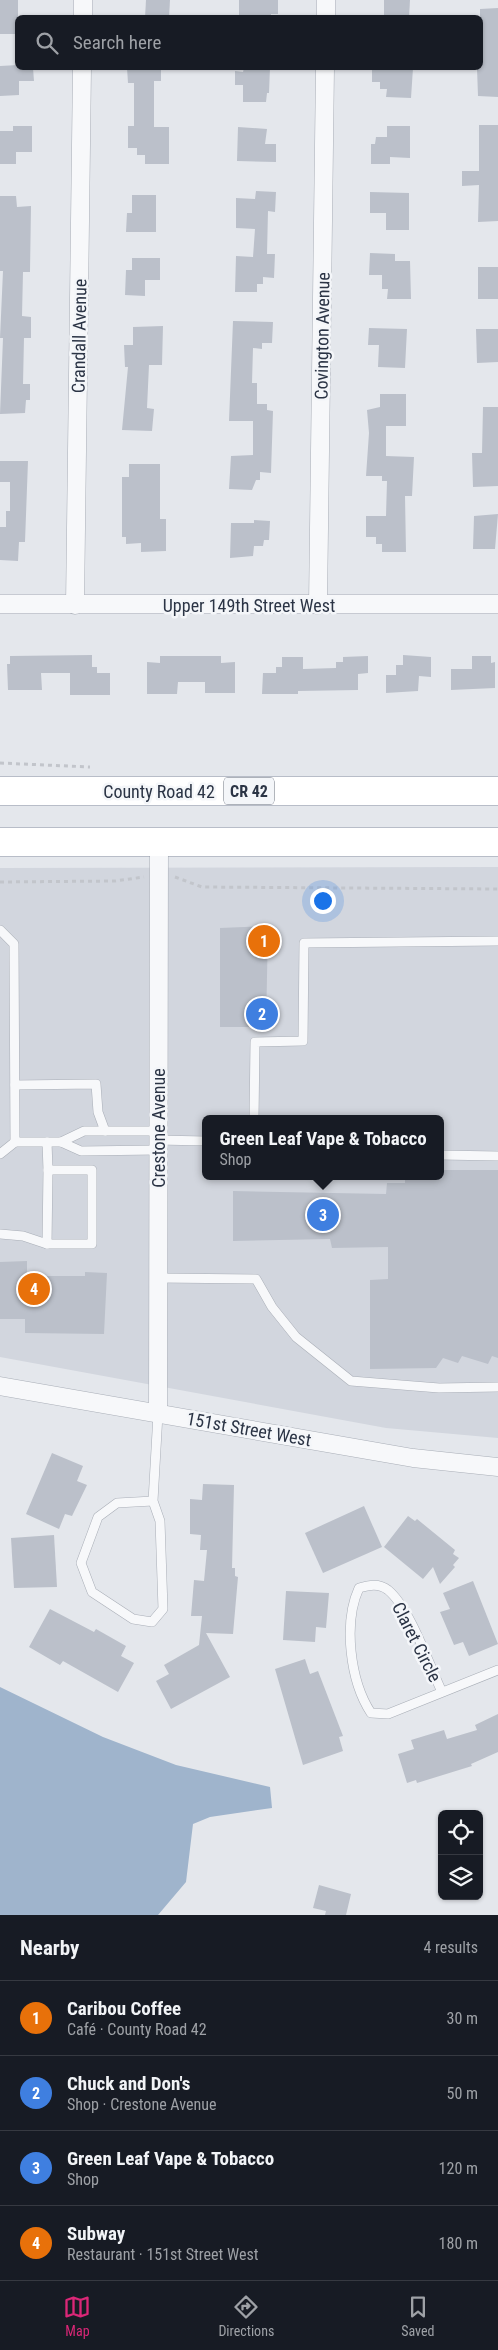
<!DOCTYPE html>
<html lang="en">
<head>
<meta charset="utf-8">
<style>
	body { margin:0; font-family:"Roboto Condensed",sans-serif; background:#20242c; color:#f1f3f6 }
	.controls { position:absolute; right:15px; bottom:15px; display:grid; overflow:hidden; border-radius:8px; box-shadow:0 1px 4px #0004 }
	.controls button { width:45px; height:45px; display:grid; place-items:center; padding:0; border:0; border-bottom:1px solid #363941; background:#171b24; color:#f1f3f6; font:25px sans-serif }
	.you { position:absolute; left:322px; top:900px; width:18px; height:18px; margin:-12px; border:4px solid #fff; border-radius:50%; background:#1a73e8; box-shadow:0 0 0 8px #1a73e833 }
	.badge { display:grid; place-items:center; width:32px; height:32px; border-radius:50%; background:#db2777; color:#fff; font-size:16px; font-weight:700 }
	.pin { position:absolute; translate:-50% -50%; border:2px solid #fff; box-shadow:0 1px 5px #0006 }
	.popup { position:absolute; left:202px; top:1115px; width:242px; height:65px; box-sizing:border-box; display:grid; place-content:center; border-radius:8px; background:#171b24; filter:drop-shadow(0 1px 4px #0005); font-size:16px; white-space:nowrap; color:#9ea1a6 }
	.popup b { font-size:19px; color:#f1f3f6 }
	.popup::after { content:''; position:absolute; left:50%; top:100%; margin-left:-10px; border:10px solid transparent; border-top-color:#171b24 }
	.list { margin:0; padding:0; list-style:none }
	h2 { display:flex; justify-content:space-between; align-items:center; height:65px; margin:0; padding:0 20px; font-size:21px }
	h2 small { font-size:16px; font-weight:400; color:#9ea1a6 }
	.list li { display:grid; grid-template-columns:32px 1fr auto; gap:15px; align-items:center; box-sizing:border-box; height:75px; padding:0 20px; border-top:1px solid #363941 }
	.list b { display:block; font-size:19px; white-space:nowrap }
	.list p { margin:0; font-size:16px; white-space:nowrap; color:#9ea1a6 }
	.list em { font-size:16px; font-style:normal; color:#9ea1a6 }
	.icon { flex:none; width:28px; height:28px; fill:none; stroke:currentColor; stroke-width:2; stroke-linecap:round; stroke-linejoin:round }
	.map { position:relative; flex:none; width:498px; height:1915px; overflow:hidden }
	.search { position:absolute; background:#171b24; box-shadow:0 1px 4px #0004; left:15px; right:15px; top:15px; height:55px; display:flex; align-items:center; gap:12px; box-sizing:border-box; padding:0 18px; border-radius:8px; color:#9ea1a6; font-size:19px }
	.sheet { height:365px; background:#171b24 }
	nav { display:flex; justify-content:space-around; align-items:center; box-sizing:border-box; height:70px; border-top:1px solid #363941; background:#171b24; font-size:14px; color:#9ea1a6 }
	nav a { display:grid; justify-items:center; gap:2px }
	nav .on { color:#db2777 }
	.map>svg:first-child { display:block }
</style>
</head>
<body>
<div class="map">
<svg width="498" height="1915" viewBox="0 0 498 1915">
	<rect width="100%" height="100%" fill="#e4e7ec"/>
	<path fill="#d2d6de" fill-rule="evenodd" d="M498,867V1438L386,1428L0,1357V868ZM205,1119H440V1176H205Z"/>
	<polygon fill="#9fb4cc" points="0,1687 103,1737 176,1765 270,1787 272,1808 210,1817 193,1824 186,1882 158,1915 0,1915"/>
	<g fill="#bbc0ca">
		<rect x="0" y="0" width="18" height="34"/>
		<polygon points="146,0 170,0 169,18 145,18"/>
		<polygon points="239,0 278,0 278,14 271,14 271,18 239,18"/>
		<polygon points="384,0 410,0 409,18 384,18"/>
		<polygon points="498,8 498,97 478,96 477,68 480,68 480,9"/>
		<polygon points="18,65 18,68 33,68 34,81 19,81 19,95 0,96 0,66"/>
		<polygon points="127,68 161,68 161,81 154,81 154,127 169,127 169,164 145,164 145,155 137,155 137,148 128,148 128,126 134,126 134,83 128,83"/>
		<polygon points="244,68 270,68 269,93 267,93 266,102 243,102 243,85 235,85 235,71 243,72"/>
		<polygon points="372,68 413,68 411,98 386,97 387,89 380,89 380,82 372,82"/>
		<polygon points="479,125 498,125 498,221 478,222 479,185 462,186 462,171 479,171"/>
		<polygon points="13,126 32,126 32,152 16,152 16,164 0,164 0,131 13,131"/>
		<polygon points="387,126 410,126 410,158 390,157 390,164 371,164 371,144 375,144 376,137 387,137"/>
		<polygon points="238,127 267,129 265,144 276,144 276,162 237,161"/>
		<polygon points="256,191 276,192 275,212 268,211 267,254 275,254 274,278 263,277 263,284 257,284 257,292 235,292 236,256 253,257 255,229 236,228 236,198 255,199"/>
		<polygon points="370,192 409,193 409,230 386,230 386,213 370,213"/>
		<polygon points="132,195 156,195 156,232 126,232 127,213 132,213"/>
		<polygon points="0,196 16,196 17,207 31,206 30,272 23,272 22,316 31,317 31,338 24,338 23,384 30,384 30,400 26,400 25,413 0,414 3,338 0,338 3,271 0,271"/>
		<polygon points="370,253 395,254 395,261 410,261 411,299 387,299 388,289 382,289 382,275 369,275"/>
		<polygon points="132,258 160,258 160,280 145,280 145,296 125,295 126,270 132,270"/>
		<rect x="478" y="267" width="20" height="32"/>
		<polygon points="233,321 273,322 272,343 262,343 262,349 253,348 252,383 257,383 257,404 267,404 267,410 273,411 271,473 260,472 260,480 256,480 252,490 229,489 231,456 253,455 253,421 229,421"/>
		<polygon points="163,326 162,365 149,365 147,408 154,409 152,431 122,430 128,367 125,367 124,345 133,345 133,327"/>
		<polygon points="369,328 407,329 405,368 378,367 379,345 368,345"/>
		<polygon points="476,329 498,329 498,362 477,363"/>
		<polygon points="380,394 406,394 406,426 386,426 386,456 414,457 412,496 405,496 406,552 382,552 382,544 376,544 376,537 366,537 366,516 386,516 387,481 382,481 382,476 366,476 369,433 367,410 380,407"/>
		<polygon points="483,407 498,407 498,486 473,487 472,453 482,453"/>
		<polygon points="0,461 28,461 25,542 19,542 18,561 0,560 0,527 6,527 6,511 10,511 10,482 0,482"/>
		<polygon points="129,464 160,464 160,519 166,519 166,551 141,552 141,543 126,544 126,537 122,537 122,477 129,477"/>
		<polygon points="498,514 495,549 473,549 474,516"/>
		<polygon points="254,520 270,521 269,540 264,540 263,546 254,546 253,556 230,558 231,523 254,523"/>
		<polygon points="92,655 92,667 97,667 97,673 110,673 110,695 70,695 70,673 41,673 42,690 8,690 7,664 10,664 10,656"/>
		<polygon points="403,655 431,657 431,677 419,676 418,691 386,693 386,675 396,675 396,665 403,665"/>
		<polygon points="160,656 221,656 221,663 235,662 235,693 205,693 205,682 178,682 177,694 147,694 147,662 160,663"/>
		<polygon points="368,656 368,673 358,674 358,690 298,691 298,694 262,694 263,673 276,673 276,667 282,667 282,657 303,657 303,669 336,668 336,662 343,662 343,657"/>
		<polygon points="472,656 491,656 491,663 495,662 495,688 451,690 451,669 472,669"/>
		<polygon points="268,926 266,1027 220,1027 220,928"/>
		<polygon points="440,1170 498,1170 498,1358 492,1356 488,1364 462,1356 458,1363 443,1358 436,1368 370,1369 370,1280 388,1279 388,1247 332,1248 330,1239 233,1241 233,1191 386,1194 387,1183 405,1183 405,1176 440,1176"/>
		<polygon points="27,1261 27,1276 85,1276 85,1272 107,1273 104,1334 25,1333 25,1319 0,1319 0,1262"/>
		<polygon points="52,1453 83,1466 77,1481 87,1485 72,1516 65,1514 59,1529 26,1514"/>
		<polygon points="203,1484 234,1485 232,1568 235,1568 235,1576 238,1577 233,1634 206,1633 230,1677 171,1709 156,1681 169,1674 164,1665 199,1645 202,1616 191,1616 194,1580 204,1581 207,1550 200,1550 201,1535 190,1534 190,1499 202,1500"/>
		<polygon points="364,1506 382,1547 323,1573 305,1533"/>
		<polygon points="408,1516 415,1521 417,1519 455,1550 453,1554 459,1558 453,1565 455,1567 440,1584 433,1567 423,1579 384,1547"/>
		<polygon points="54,1535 57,1587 14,1588 11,1538"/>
		<polygon points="473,1581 498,1644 469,1656 463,1642 454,1645 440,1612 450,1609 443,1593"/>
		<polygon points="286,1591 329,1593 326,1628 316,1627 315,1642 283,1640"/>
		<polygon points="50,1609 94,1632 96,1629 126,1646 121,1656 134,1663 118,1692 63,1661 60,1665 29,1647"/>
		<polygon points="305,1659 310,1674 318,1671 343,1736 339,1737 343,1751 303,1765 275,1669"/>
		<polygon points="498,1714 498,1752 471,1764 472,1766 417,1783 416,1780 407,1783 398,1754 414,1749 411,1740 444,1730 447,1739 477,1730 475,1725"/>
		<polygon points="319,1885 351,1894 346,1915 325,1915 326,1911 313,1908"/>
	</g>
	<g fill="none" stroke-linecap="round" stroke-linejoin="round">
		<g stroke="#a9aeb7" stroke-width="10">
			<g id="service">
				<polyline points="0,930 14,944 15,1142 61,1142 84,1131 157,1131"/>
				<polyline points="15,1085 96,1084 98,1112 105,1131"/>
				<polyline points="254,1119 255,1042 303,1041 304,943 498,941"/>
				<polyline points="158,1140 205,1141"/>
				<polyline points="61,1142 81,1151 157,1150"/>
				<polyline points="0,1154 15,1142"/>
				<polyline points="440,1155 498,1156"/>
				<polyline points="0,1234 23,1236 47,1244 92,1244 92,1170 48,1170 47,1142"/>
				<polyline points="47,1244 48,1170"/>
				<polyline points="158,1278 256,1279 272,1307 296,1337 351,1381 439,1388 498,1387"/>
				<polyline points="153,1501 117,1503 98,1517 81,1563 92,1592 133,1619 152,1622 163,1609 160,1521 153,1501 158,1414"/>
				<path d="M442,1692C429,1665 410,1608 388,1590C379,1583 369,1585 359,1588C343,1623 350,1681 371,1713L388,1714L498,1670"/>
			</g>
		</g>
		<g stroke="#a9aeb7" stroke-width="19">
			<g id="minor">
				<polyline points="83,18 83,0"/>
				<polyline points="326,18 326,0"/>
				<polyline points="0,604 498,604"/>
				<polyline points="75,605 82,68"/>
				<polyline points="318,605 325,68"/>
				<polyline points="0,1386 413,1458 498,1467"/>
				<polyline points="158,1414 159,842"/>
			</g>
		</g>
		<g stroke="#8b94a3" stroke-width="29">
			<g id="trunk">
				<polyline points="0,791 498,791"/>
				<polyline points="0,842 498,842"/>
			</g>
		</g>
		<g stroke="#c2c5cb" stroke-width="3" stroke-dasharray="4 4" stroke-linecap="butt">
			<polyline points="0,763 90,767"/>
			<polyline points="175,877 202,887 498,889"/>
			<polyline points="0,882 115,881 144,877"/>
		</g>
		<use href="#service" stroke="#f7f8fa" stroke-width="9"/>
		<use href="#minor" stroke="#f7f8fa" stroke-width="18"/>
		<use href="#trunk" stroke="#fff" stroke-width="28"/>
	</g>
	<g text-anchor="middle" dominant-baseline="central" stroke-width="5" stroke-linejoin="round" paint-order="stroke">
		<rect fill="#f4f6f9" stroke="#676e7b" stroke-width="1" x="224" y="777.5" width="50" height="27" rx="4"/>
		<g font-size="16" font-weight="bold" fill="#2b3445">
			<text x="249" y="791">CR 42</text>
		</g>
		<g font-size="18" fill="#2b3445" stroke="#f4f6f9">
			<text transform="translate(79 336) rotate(-89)">Crandall Avenue</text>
			<text transform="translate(322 336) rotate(-89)">Covington Avenue</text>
			<text x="249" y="605">Upper 149th Street West</text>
			<text x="159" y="791">County Road 42</text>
			<text transform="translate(158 1128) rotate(-90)">Crestone Avenue</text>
			<text transform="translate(249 1429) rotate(10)">151st Street West</text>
			<text transform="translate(417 1642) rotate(63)">Claret Circle</text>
		</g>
	</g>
</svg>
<div class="controls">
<button><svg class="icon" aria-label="locate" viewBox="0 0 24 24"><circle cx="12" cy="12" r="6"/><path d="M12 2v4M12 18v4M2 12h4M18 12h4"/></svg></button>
<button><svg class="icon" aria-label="layers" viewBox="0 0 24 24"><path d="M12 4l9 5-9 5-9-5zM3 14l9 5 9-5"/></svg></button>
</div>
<div class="you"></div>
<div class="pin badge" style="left:264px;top:941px;background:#e8710a">1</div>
<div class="pin badge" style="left:262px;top:1014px;background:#3f7fe0">2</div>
<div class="pin badge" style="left:323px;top:1215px;background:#3f7fe0">3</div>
<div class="popup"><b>Green Leaf Vape &amp; Tobacco</b>Shop</div>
<div class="pin badge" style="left:34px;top:1289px;background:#e8710a">4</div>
<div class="search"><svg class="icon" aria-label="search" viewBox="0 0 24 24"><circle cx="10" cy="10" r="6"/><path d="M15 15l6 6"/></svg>Search here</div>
</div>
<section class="sheet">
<h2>Nearby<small>4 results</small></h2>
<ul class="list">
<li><span class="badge" style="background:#e8710a">1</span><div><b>Caribou Coffee</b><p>Café · County Road 42</p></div><em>30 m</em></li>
<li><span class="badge" style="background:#3f7fe0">2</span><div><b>Chuck and Don's</b><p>Shop · Crestone Avenue</p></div><em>50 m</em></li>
<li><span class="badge" style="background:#3f7fe0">3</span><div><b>Green Leaf Vape &amp; Tobacco</b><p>Shop</p></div><em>120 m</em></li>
<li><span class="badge" style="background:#e8710a">4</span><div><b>Subway</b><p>Restaurant · 151st Street West</p></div><em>180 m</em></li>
</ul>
</section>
<nav>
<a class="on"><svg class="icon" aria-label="map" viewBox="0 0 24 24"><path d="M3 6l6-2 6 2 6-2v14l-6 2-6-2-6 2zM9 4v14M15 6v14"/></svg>Map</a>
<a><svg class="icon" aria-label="directions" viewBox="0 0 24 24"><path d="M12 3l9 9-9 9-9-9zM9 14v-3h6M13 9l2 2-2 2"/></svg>Directions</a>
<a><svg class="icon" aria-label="saved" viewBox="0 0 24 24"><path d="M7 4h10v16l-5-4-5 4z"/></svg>Saved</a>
</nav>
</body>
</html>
